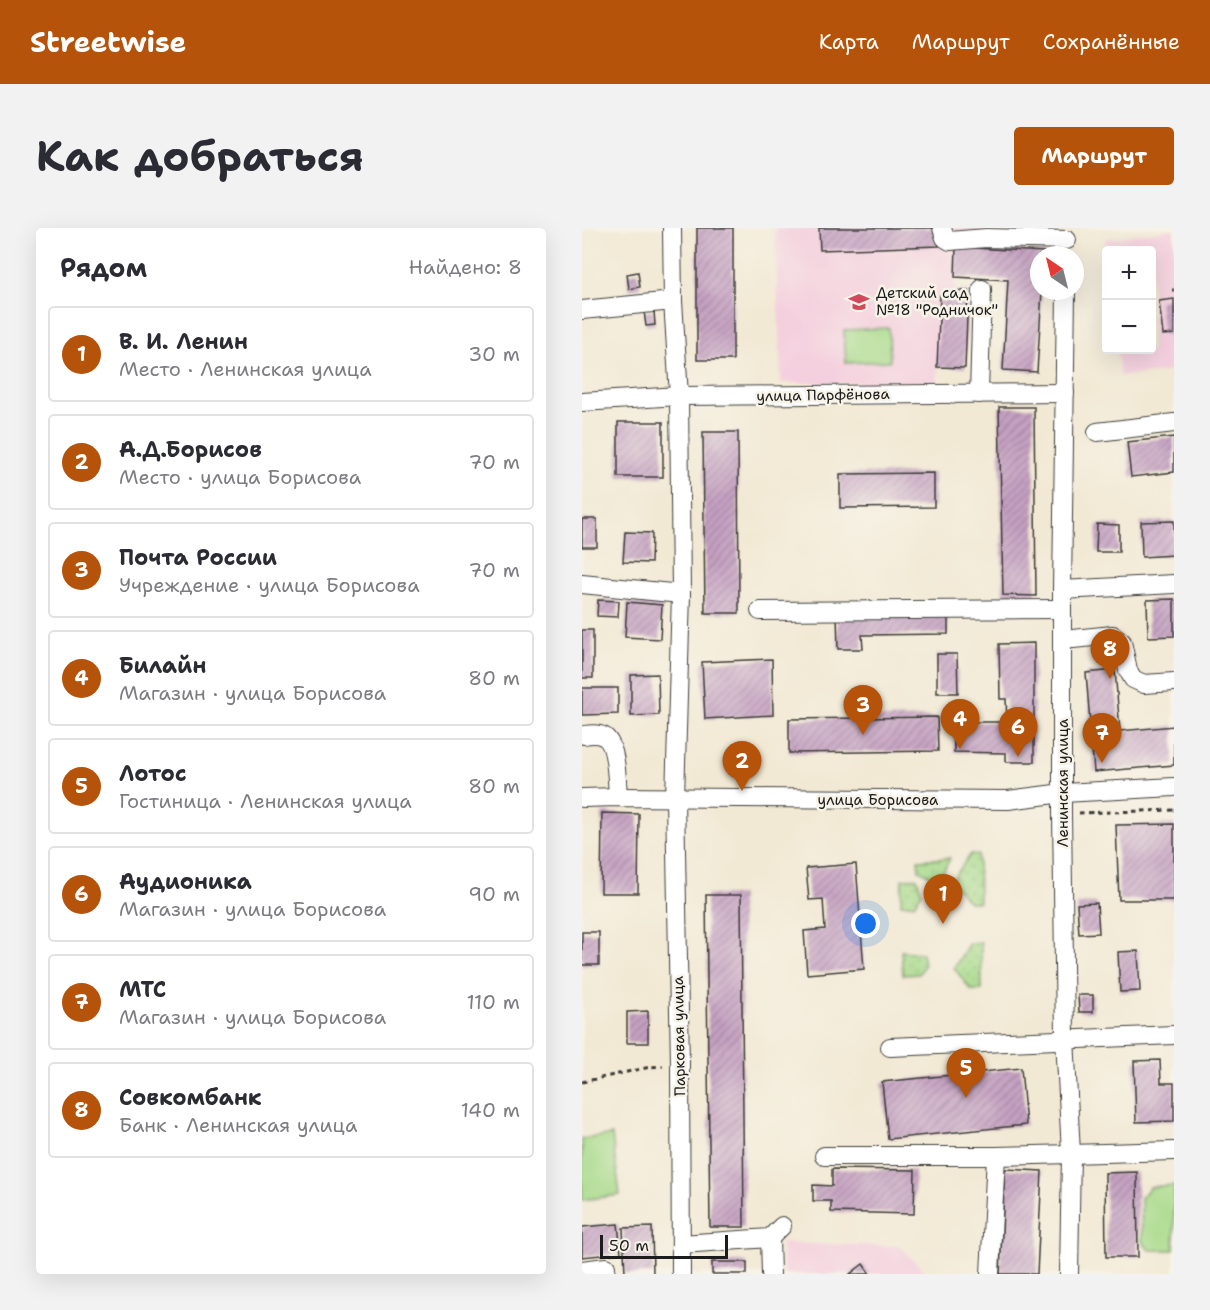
<!DOCTYPE html>
<html lang="ru">
<head>
<meta charset="utf-8">
<style>
	body { margin:0; font-family:"Shantell Sans",sans-serif; background:#f2f2f3; color:#2b2b33 }
	.controls { position:absolute; right:18px; top:18px; display:grid; overflow:hidden; border-radius:6px; box-shadow:0 6px 24px #0002 }
	.controls button { width:54px; height:54px; display:grid; place-items:center; padding:0; border:0; border-bottom:2px solid #e1e1e2; background:#fff; color:#2b2b33; font:30px sans-serif }
	.compass { position:absolute; left:448px; top:18px; width:54px; height:54px; border-radius:50%; background:#fff; box-shadow:0 6px 24px #0002; rotate:325deg }
	.scale { position:absolute; left:18px; bottom:15px; width:128px; box-sizing:border-box; padding-left:6px; border:3px solid #1c1c1c; border-top:0; font-size:16px; line-height:21px; white-space:nowrap; color:#1c1c1c; -webkit-text-stroke:4px #f7f3e8; paint-order:stroke }
	.you { position:absolute; left:284px; top:696px; width:21px; height:21px; margin:-15px; border:4px solid #fff; border-radius:50%; background:#1a73e8; box-shadow:0 0 0 9px #1a73e833 }
	.badge { display:grid; place-items:center; width:39px; height:39px; border-radius:50%; background:#b45309; color:#fff; font-size:20px; font-weight:700 }
	.pin { position:absolute; translate:-50% -50px; filter:drop-shadow(0 2px 3px #0008) }
	.pin::after { content:''; position:absolute; top:32px; width:21px; height:18px; background:inherit; clip-path:polygon(0 0,100% 0,50% 100%) }
	.list { margin:0; padding:0; list-style:none }
	h2 { display:flex; justify-content:space-between; align-items:center; height:78px; margin:0; padding:0 24px; font-size:26px }
	h2 small { font-size:20px; font-weight:400; color:#7c7c81 }
	.list li { display:grid; grid-template-columns:39px 1fr auto; gap:18px; align-items:center; box-sizing:border-box; height:96px; margin:0 12px 12px; padding:0 12px; border:2px solid #e1e1e2; border-radius:6px }
	.list b { display:block; font-size:22px; white-space:nowrap }
	.list p { margin:0; font-size:20px; white-space:nowrap; color:#7c7c81 }
	.list em { font-size:20px; font-style:normal; color:#7c7c81 }
	.map { position:relative; flex:none; width:592px; height:1046px; overflow:hidden; border-radius:6px }
	header { display:flex; align-items:center; gap:36px; box-sizing:border-box; height:84px; padding:0 30px; background:#b45309; color:#fff }
	header strong { font-size:28px }
	nav { display:flex; gap:33px; margin-inline-start:auto; font-size:21px }
	.intro { display:flex; align-items:center; justify-content:space-between; box-sizing:border-box; height:144px; padding:0 36px }
	h1 { margin:0; font-size:42px }
	.button { padding:15px 27px; border-radius:6px; background:#b45309; color:#fff; font-size:21px; font-weight:700 }
	main { display:flex; gap:36px; padding:0 36px }
	aside { flex:1; background:#fff; border-radius:6px; box-shadow:0 6px 24px #0002 }
	.map>svg:first-child { display:block }
</style>
</head>
<body>
<header>
<strong>Streetwise</strong>
<nav><a>Карта</a><a>Маршрут</a><a>Сохранённые</a></nav>
</header>
<div class="intro"><h1>Как добраться</h1><a class="button">Маршрут</a></div>
<main>
<aside>
<h2>Рядом<small>Найдено: 8</small></h2>
<ul class="list">
<li><span class="badge">1</span><div><b>В. И. Ленин</b><p>Место · Ленинская улица</p></div><em>30 m</em></li>
<li><span class="badge">2</span><div><b>А.Д.Борисов</b><p>Место · улица Борисова</p></div><em>70 m</em></li>
<li><span class="badge">3</span><div><b>Почта России</b><p>Учреждение · улица Борисова</p></div><em>70 m</em></li>
<li><span class="badge">4</span><div><b>Билайн</b><p>Магазин · улица Борисова</p></div><em>80 m</em></li>
<li><span class="badge">5</span><div><b>Лотос</b><p>Гостиница · Ленинская улица</p></div><em>80 m</em></li>
<li><span class="badge">6</span><div><b>Аудионика</b><p>Магазин · улица Борисова</p></div><em>90 m</em></li>
<li><span class="badge">7</span><div><b>МТС</b><p>Магазин · улица Борисова</p></div><em>110 m</em></li>
<li><span class="badge">8</span><div><b>Совкомбанк</b><p>Банк · Ленинская улица</p></div><em>140 m</em></li>
</ul>
</aside>
<div class="map">
<svg width="592" height="1046" viewBox="0 0 592 1046">
	<defs>
		<pattern id="grass-dots" width="8" height="8" patternUnits="userSpaceOnUse" patternTransform="scale(1.5)"><rect width="8" height="8" fill="#a7da8a"/><path d="M2 2h.1M6 6h.1" fill="none" stroke="#8fba76" stroke-width="1.8" stroke-linecap="round"/></pattern>
		<pattern id="building-hatch" width="6" height="6" patternUnits="userSpaceOnUse" patternTransform="scale(1.5)"><rect width="6" height="6" fill="#c5a0c2"/><path d="M-1 1l2-2M0 6l6-6M5 7l2-2" fill="none" stroke="#9f829d"/></pattern>
	</defs>
	<rect width="100%" height="100%" fill="#f7f3e8"/>
	<filter id="ink" filterUnits="userSpaceOnUse"><feTurbulence type="fractalNoise" baseFrequency=".0167" numOctaves="2"/><feDisplacementMap in="SourceGraphic" scale="12" xChannelSelector="R" yChannelSelector="G"/><feConvolveMatrix kernelMatrix="1 2 1 2 8 2 1 2 1" color-interpolation-filters="sRGB"/></filter>
	<filter id="wash" filterUnits="userSpaceOnUse"><feTurbulence type="fractalNoise" baseFrequency=".008" numOctaves="4" result="noise"/><feDisplacementMap in="SourceGraphic" scale="24" xChannelSelector="R" yChannelSelector="G"/><feGaussianBlur stdDeviation="1.35" result="paint"/><feColorMatrix in="noise" values="0 0 0 0 0 0 0 0 0 0 0 0 0 0 0 0 0 1.4 0 .05"/><feComposite in="paint" operator="in"/></filter>
	<g filter="url(#wash)">
		<rect width="100%" height="100%" fill="#f2e9d4"/>
		<g fill="#f4cfde">
			<polygon points="193,0 403,0 404,21 374,20 373,67 358,67 355,155 199,155"/>
			<polygon points="592,1 592,143 538,148 535,122 570,122 570,22 524,22 524,27 523,11"/>
			<polygon points="199,1015 318,1018 345,1046 202,1046"/>
		</g>
		<g fill="url(#grass-dots)" stroke="#627b53" stroke-width="1.5">
			<polygon points="389,626 396,627 397,674 387,674 369,653"/>
			<polygon points="368,630 362,643 351,649 337,642 336,632"/>
			<polygon points="335,650 340,665 332,676 319,676 320,651"/>
			<polygon points="387,715 399,715 400,762 389,762 372,740"/>
			<polygon points="319,723 340,725 342,737 337,746 321,747"/>
		</g>
		<g fill="#a7da8a" stroke="#627b53" stroke-width="1.5">
			<polygon points="307,100 308,133 264,135 262,102"/>
			<polygon points="30,907 38,967 0,972 0,911"/>
			<polygon points="592,957 592,1022 567,1022 560,1013 559,970 568,959"/>
		</g>
		<g id="blocks">
			<g fill="url(#building-hatch)">
				<rect x="115" y="0" width="36" height="132"/>
				<polygon points="237,0 357,0 357,18 238,22"/>
				<polygon points="374,19 462,24 462,27 457,27 457,63 460,63 455,144 421,142 426,52 373,49"/>
				<polygon points="56,44 58,59 47,61 45,46"/>
				<polygon points="373,63 386,63 383,140 355,139 358,67 373,67"/>
				<polygon points="592,71 592,106 581,107 577,73"/>
				<polygon points="62,83 72,83 73,97 64,98"/>
				<polygon points="417,179 452,179 454,368 421,367"/>
				<rect x="36" y="194" width="45" height="55"/>
				<polygon points="121,204 156,204 157,385 123,385"/>
				<polygon points="592,209 592,244 549,249 545,214"/>
				<polygon points="352,245 352,279 258,280 258,246"/>
				<rect x="0" y="291" width="15" height="28"/>
				<polygon points="592,293 592,327 560,329 559,294"/>
				<polygon points="515,296 537,297 537,324 514,324"/>
				<polygon points="43,304 70,305 69,335 41,334"/>
				<polygon points="592,371 592,408 566,409 565,372"/>
				<polygon points="16,372 37,373 36,389 15,388"/>
				<polygon points="45,374 80,377 78,411 43,409"/>
				<polygon points="366,386 366,406 280,407 281,421 256,421 255,387"/>
				<rect x="0" y="402" width="11" height="48"/>
				<polygon points="452,415 452,534 424,534 424,525 372,524 372,494 425,494 424,471 418,471 417,416"/>
				<polygon points="355,426 375,426 376,465 355,465"/>
				<polygon points="190,431 191,487 123,491 120,434"/>
				<polygon points="533,442 538,503 592,498 592,537 512,544 504,445"/>
				<polygon points="76,446 77,487 49,488 49,447"/>
				<polygon points="0,460 36,460 36,486 0,487"/>
				<polygon points="355,489 356,523 207,525 207,491"/>
				<polygon points="20,585 57,586 56,665 19,665"/>
				<polygon points="592,596 592,672 537,672 534,597"/>
				<polygon points="274,636 282,741 225,746 222,703 243,701 241,671 227,672 224,640"/>
				<polygon points="124,667 159,667 162,999 128,999"/>
				<polygon points="515,675 517,705 497,706 495,676"/>
				<rect x="0" y="704" width="17" height="33"/>
				<polygon points="556,723 558,763 538,764 536,724"/>
				<polygon points="496,767 511,767 511,784 497,784"/>
				<polygon points="66,783 66,815 45,815 45,784"/>
				<polygon points="578,832 579,855 592,855 592,893 554,894 552,833"/>
				<polygon points="439,840 444,897 306,911 300,854"/>
				<polygon points="250,941 333,942 332,986 249,984 249,973 231,973 231,957 250,958"/>
				<polygon points="423,941 460,943 455,1046 418,1046"/>
				<polygon points="555,944 556,1029 524,1029 523,945"/>
				<polygon points="36,996 39,1025 0,1029 0,999"/>
				<polygon points="70,999 71,1046 43,1046 41,1000"/>
				<rect x="130" y="1034" width="35" height="12"/>
				<polygon points="281,1036 288,1046 268,1046"/>
			</g>
		</g>
	</g>
	<g filter="url(#ink)">
		<use href="#blocks" fill-opacity="0" stroke="#3c3b38" stroke-width="1.5"/>
		<g fill="none" stroke-linecap="round" stroke-linejoin="round">
			<g stroke="#3c3b38" stroke-width="20">
				<g id="minor">
					<polyline points="90,0 91,73 97,168 99,366 93,570 98,837 99,1046"/>
					<polyline points="360,0 363,10 368,13 404,10 485,12"/>
					<polyline points="484,63 480,362 480,586 483,810 489,925 487,1046"/>
					<polyline points="0,82 91,73"/>
					<polyline points="397,166 400,61"/>
					<polyline points="0,174 97,168 483,165"/>
					<polyline points="515,204 592,195"/>
					<polyline points="0,356 99,366"/>
					<polyline points="480,362 592,356"/>
					<polyline points="178,383 480,381"/>
					<polyline points="481,412 531,407 540,414 546,442 551,451 562,456 592,454"/>
					<path d="M2,507C8,506 15,505 21,508C35,514 35,555 36,569"/>
					<polyline points="0,570 36,569 426,572 481,565 592,559"/>
					<polyline points="308,819 592,807"/>
					<polyline points="242,928 414,928 592,923"/>
					<polyline points="188,1010 189,1046"/>
					<polyline points="99,1016 188,1010 200,998"/>
					<polyline points="0,1042 24,1039"/>
					<polyline points="408,1046 414,928"/>
				</g>
			</g>
			<g stroke="#3c3b38" stroke-width="3" stroke-dasharray="4.5 4.5" stroke-linecap="butt">
				<polyline points="590,62 592,62"/>
				<polyline points="497,585 592,582"/>
				<polyline points="0,854 68,839 81,838"/>
			</g>
			<use href="#minor" stroke="#fff" stroke-width="18"/>
		</g>
	</g>
	<defs>
		<g id="school-bare" transform="scale(1.62)"><path d="M0-5L7-2L0 1L-7-2ZM-4 1L0 2.5L4 1V4Q0 6-4 4Z" fill="#d1495b" stroke="#f7f3e8" stroke-width="2.5" paint-order="stroke"/></g>
	</defs>
	<g fill-rule="evenodd">
		<use href="#school-bare" x="277" y="74"/>
	</g>
	<g text-anchor="middle" dominant-baseline="central" stroke-width="5" stroke-linejoin="round" paint-order="stroke">
		<g font-size="15" fill="#1c1c1c" stroke="#f7f3e8" text-anchor="start">
			<text x="294" y="65">Детский сад<tspan x="294" dy="17">№18 "Родничок"</tspan></text>
		</g>
		<g font-size="15" fill="#1c1c1c" stroke="#f7f3e8">
			<text transform="translate(241 167) rotate(-1)">улица Парфёнова</text>
			<text transform="translate(481 555) rotate(-90)">Ленинская улица</text>
			<text x="296" y="572">улица Борисова</text>
			<text transform="translate(97 808) rotate(-91)">Парковая улица</text>
		</g>
	</g>
</svg>
<div class="controls">
<button>+</button>
<button>−</button>
</div>
<svg class="compass" viewBox="-18 -18 36 36"><path d="M0-13l5 13h-10z" fill="#e53935"/><path d="M0 13l5-13h-10z" fill="#7c7c81"/></svg>
<div class="scale">50 m</div>
<div class="you"></div>
<div class="pin badge" style="left:361px;top:696px">1</div>
<div class="pin badge" style="left:160px;top:563px">2</div>
<div class="pin badge" style="left:281px;top:507px">3</div>
<div class="pin badge" style="left:378px;top:521px">4</div>
<div class="pin badge" style="left:384px;top:870px">5</div>
<div class="pin badge" style="left:436px;top:529px">6</div>
<div class="pin badge" style="left:520px;top:535px">7</div>
<div class="pin badge" style="left:528px;top:451px">8</div>
</div>
</main>
</body>
</html>
